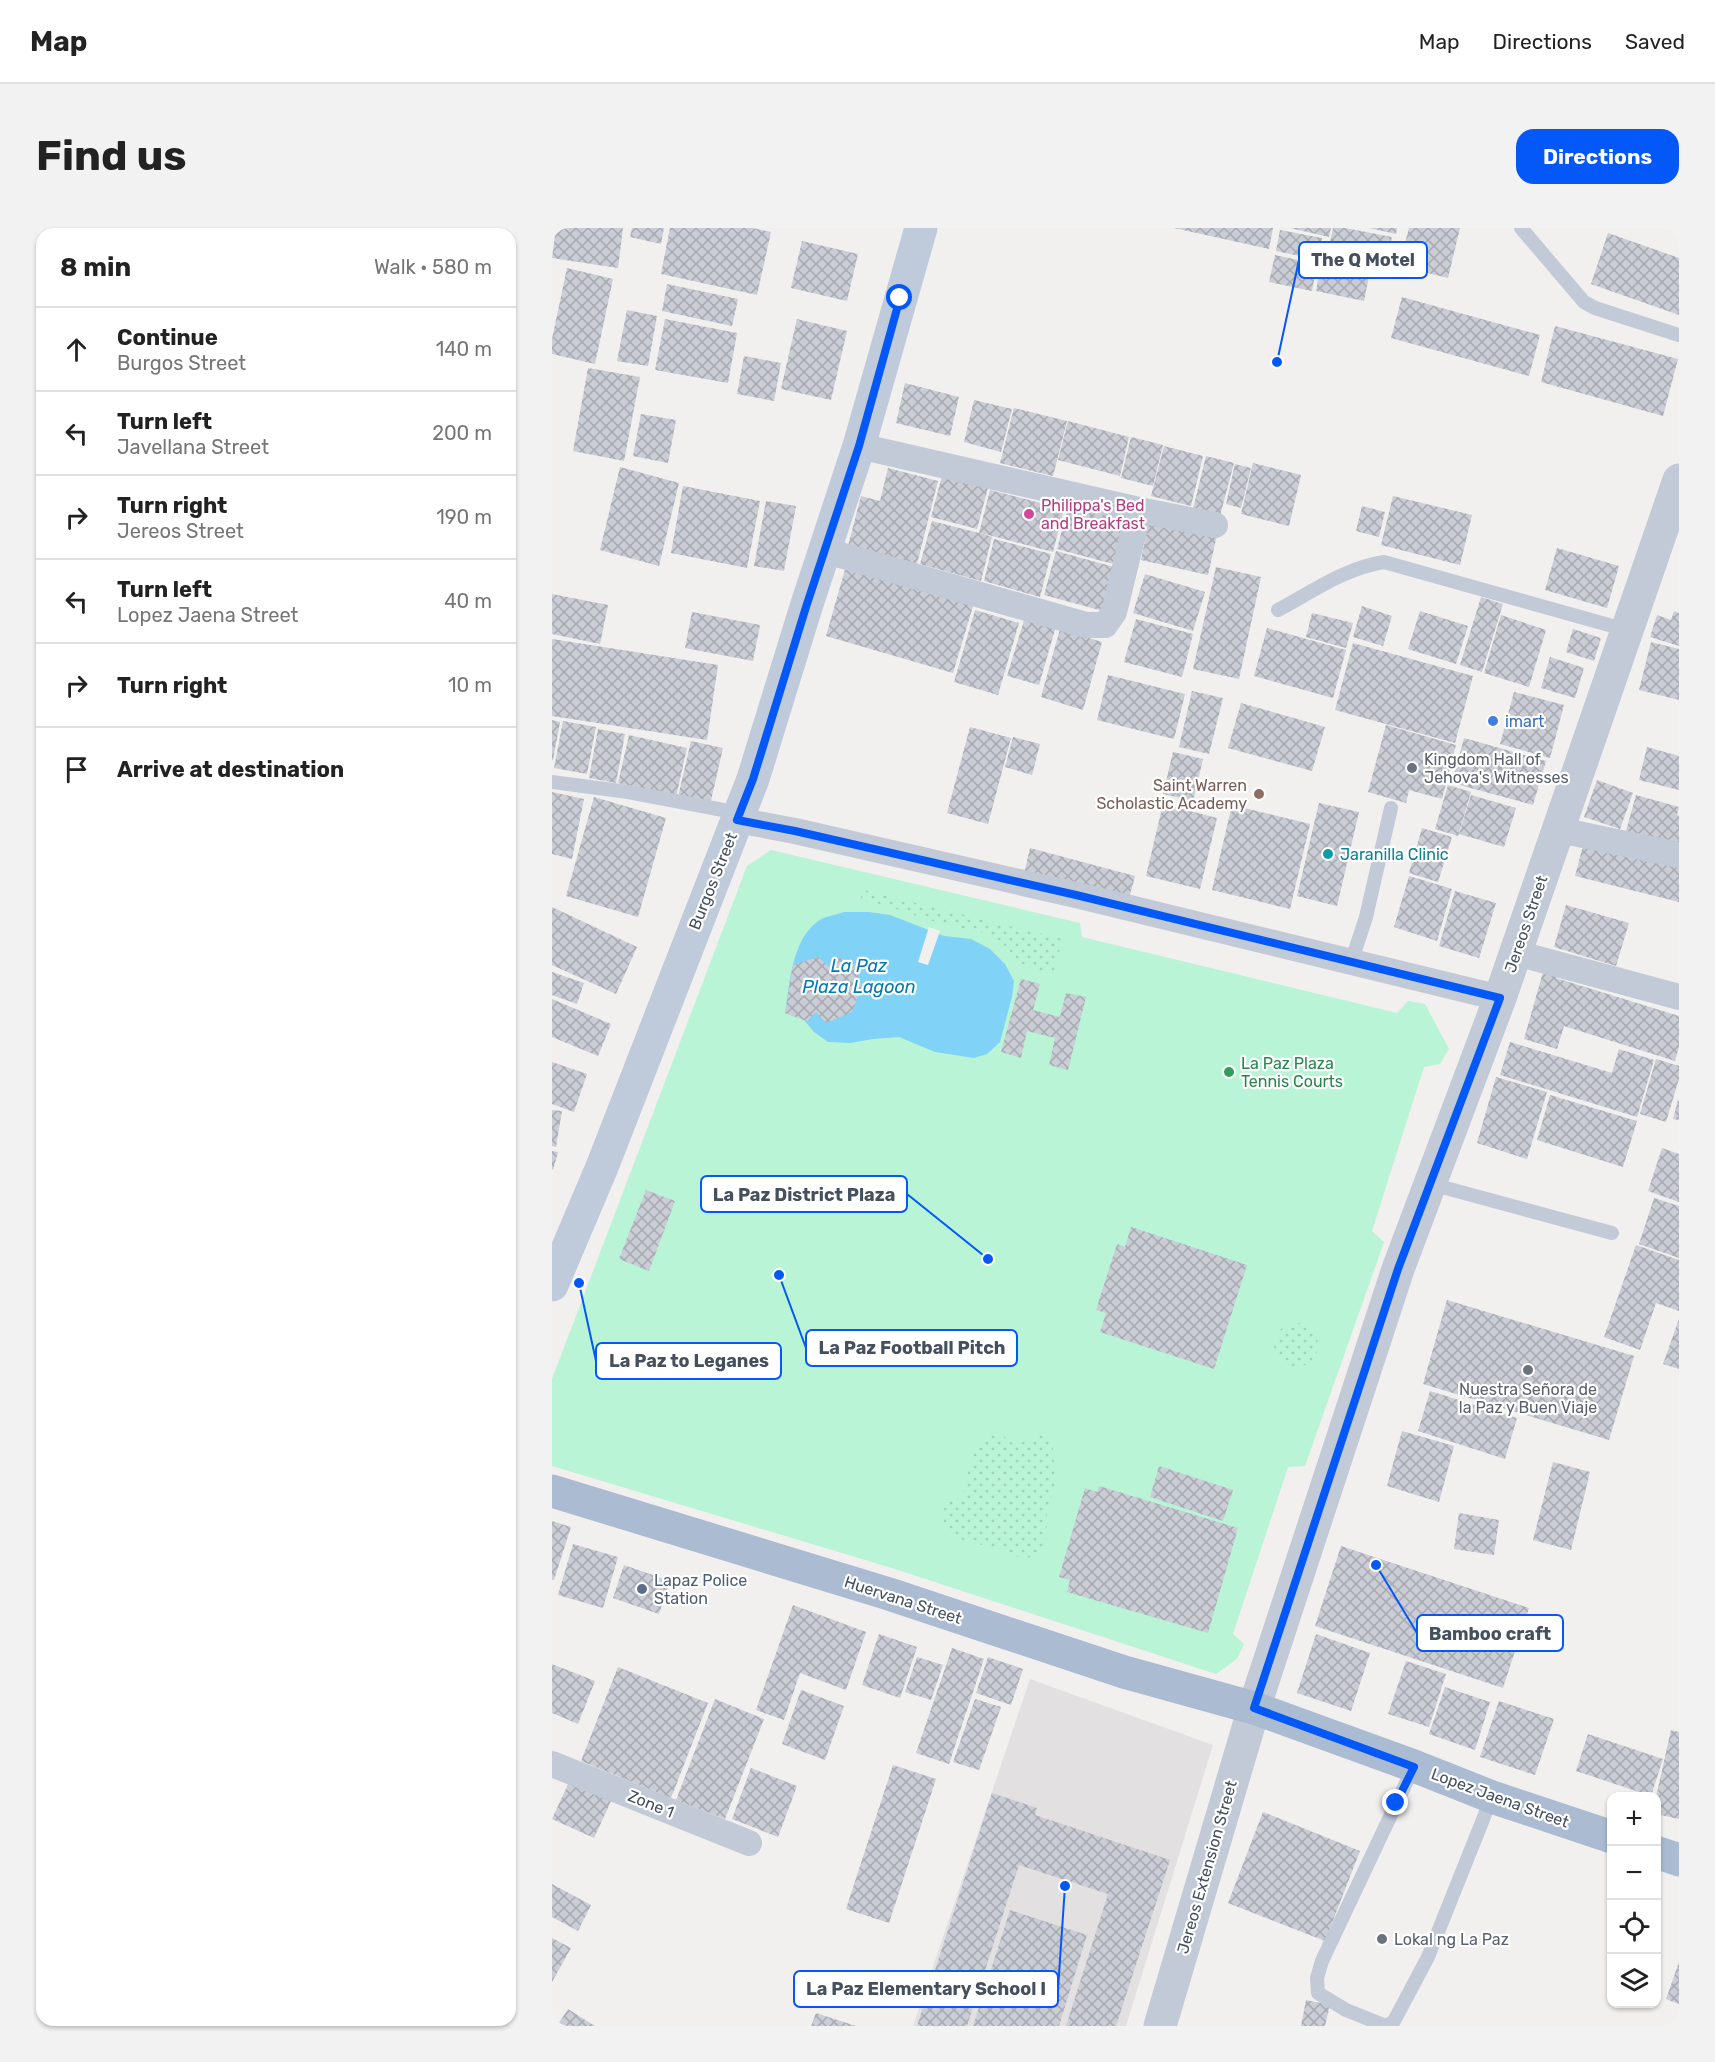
<!DOCTYPE html>
<html lang="en">
<head>
<meta charset="utf-8">
<style>
	body { margin:0; font-family:Rubik,sans-serif; background:#f2f2f2; color:#222 }
	.controls { position:absolute; right:18px; bottom:18px; display:grid; overflow:hidden; border-radius:12px; box-shadow:0 2px 4px #0004 }
	.controls button { width:54px; height:54px; display:grid; place-items:center; padding:0; border:0; border-bottom:2px solid #e0e0e0; background:#fff; color:#222; font:30px sans-serif }
	.stop { position:absolute; width:18px; height:18px; margin:-14px; border:4px solid #0358f7; border-radius:50%; background:#fff }
	.stop.end { background:#0358f7; border-color:#fff; box-shadow:0 2px 6px #0008 }
	.list { margin:0; padding:0; list-style:none }
	h2 { display:flex; justify-content:space-between; align-items:center; height:78px; margin:0; padding:0 24px; font-size:26px }
	h2 small { font-size:20px; font-weight:400; color:#767676 }
	.list li { display:grid; grid-template-columns:39px 1fr auto; gap:18px; align-items:center; box-sizing:border-box; height:84px; padding:0 24px; border-top:2px solid #e0e0e0 }
	.list b { display:block; font-size:22px; white-space:nowrap }
	.list p { margin:0; font-size:20px; white-space:nowrap; color:#767676 }
	.list em { font-size:20px; font-style:normal; color:#767676 }
	.icon { flex:none; width:33px; height:33px; fill:none; stroke:currentColor; stroke-width:2; stroke-linecap:round; stroke-linejoin:round }
	.map { position:relative; flex:none; width:1127px; height:1798px; overflow:hidden; border-radius:18px }
	header { display:flex; align-items:center; gap:36px; box-sizing:border-box; height:84px; padding:0 30px; background:#fff; border-bottom:2px solid #e0e0e0 }
	header strong { font-size:28px }
	nav { display:flex; gap:33px; margin-inline-start:auto; font-size:21px }
	.intro { display:flex; align-items:center; justify-content:space-between; box-sizing:border-box; height:144px; padding:0 36px }
	h1 { margin:0; font-size:42px }
	.button { padding:15px 27px; border-radius:18px; background:#0358f7; color:#fff; font-size:21px; font-weight:700 }
	main { display:flex; gap:36px; padding:0 36px }
	aside { flex:1; background:#fff; border-radius:18px; box-shadow:0 2px 4px #0004 }
	.map>svg:first-child { display:block }
</style>
</head>
<body>
<header>
<strong>Map</strong>
<nav><a>Map</a><a>Directions</a><a>Saved</a></nav>
</header>
<div class="intro"><h1>Find us</h1><a class="button">Directions</a></div>
<main>
<aside>
<h2>8 min<small>Walk · 580 m</small></h2>
<ul class="list">
<li><svg class="icon" aria-label="ahead" viewBox="0 0 24 24"><path d="M12 20V5M6 11l6-6 6 6"/></svg><div><b>Continue</b><p>Burgos Street</p></div><em>140 m</em></li>
<li><svg class="icon" aria-label="left" viewBox="0 0 24 24"><path d="M17 20v-9H6M10 6l-5 5 5 5"/></svg><div><b>Turn left</b><p>Javellana Street</p></div><em>200 m</em></li>
<li><svg class="icon" aria-label="right" viewBox="0 0 24 24"><path d="M7 20v-9h11M14 6l5 5-5 5"/></svg><div><b>Turn right</b><p>Jereos Street</p></div><em>190 m</em></li>
<li><svg class="icon" aria-label="left" viewBox="0 0 24 24"><path d="M17 20v-9H6M10 6l-5 5 5 5"/></svg><div><b>Turn left</b><p>Lopez Jaena Street</p></div><em>40 m</em></li>
<li><svg class="icon" aria-label="right" viewBox="0 0 24 24"><path d="M7 20v-9h11M14 6l5 5-5 5"/></svg><div><b>Turn right</b></div><em>10 m</em></li>
<li><svg class="icon" aria-label="arrive" viewBox="0 0 24 24"><path d="M6 21V4h12l-3 4 3 4H6"/></svg><div><b>Arrive at destination</b></div></li>
</ul>
</aside>
<div class="map">
<svg width="1127" height="1798" viewBox="0 0 1127 1798">
	<defs>
		<pattern id="garden-dots" width="8" height="8" patternUnits="userSpaceOnUse" patternTransform="scale(1.5)"><rect width="8" height="8" fill="#b8f4d5"/><path d="M2 2h.1M6 6h.1" fill="none" stroke="#a0d3b9" stroke-width="1.8" stroke-linecap="round"/></pattern>
		<pattern id="building-cross-hatch" width="8" height="8" patternUnits="userSpaceOnUse" patternTransform="scale(1.5)"><rect width="8" height="8" fill="#cacdd5"/><path d="M0 0l8 8M0 8l8-8" fill="none" stroke="#a6a9b0"/></pattern>
	</defs>
	<rect width="100%" height="100%" fill="#f2efef"/>
	<polygon fill="#e3e0e1" points="478,1451 661,1517 574,1798 361,1798"/>
	<polygon fill="#b8f4d5" points="219,622 528,695 530,709 845,785 856,773 873,776 897,821 888,836 872,839 820,1003 832,1014 753,1238 736,1239 681,1406 692,1416 685,1431 664,1446 343,1341 0,1238 0,1151 195,638"/>
	<g fill="url(#garden-dots)">
		<polygon points="311,662 511,711 501,746 472,738 448,713 437,706 384,694 328,676 308,673"/>
		<circle cx="744" cy="1117" r="22"/>
		<path d="M437,1205L450,1207L463,1217C473,1214 480,1208 491,1206C495,1209 499,1211 500,1216C502,1220 503,1257 502,1262C501,1269 495,1275 495,1283C493,1299 500,1319 481,1328C469,1334 458,1324 447,1321C422,1313 383,1315 393,1277L402,1271L411,1268C416,1245 418,1221 437,1205Z"/>
	</g>
	<path fill="#80d3f6" d="M292,684H317L338,687L392,708L419,711L438,721L453,736L462,753L460,769L448,814L435,826L422,830L383,824L347,809L321,811L298,815L276,814L262,804L252,792L233,785C238,756 239,714 265,694C272,688 284,687 292,684Z"/>
	<polygon fill="#f2efef" points="377,699 388,703 376,737 366,734"/>
	<g fill="url(#building-cross-hatch)">
		<polygon points="4,0 71,0 66,40 0,30"/>
		<polygon points="80,0 112,0 109,16 78,9"/>
		<polygon points="118,0 201,0 219,4 205,67 109,46"/>
		<polygon points="622,0 721,0 717,21"/>
		<polygon points="738,0 779,0 777,9"/>
		<polygon points="781,0 793,0 840,9 834,36 776,24"/>
		<polygon points="817,0 845,0 844,6"/>
		<polygon points="857,0 908,0 896,50 847,38"/>
		<polygon points="728,2 770,10 766,32 724,23"/>
		<polygon points="1056,5 1127,30 1127,87 1039,56"/>
		<polygon points="250,13 306,26 295,73 239,60"/>
		<polygon points="723,27 765,36 760,63 717,54"/>
		<polygon points="770,28 819,38 812,73 764,63"/>
		<polygon points="15,40 61,51 43,136 0,126 0,111"/>
		<polygon points="115,56 186,71 180,98 110,83"/>
		<polygon points="850,69 988,107 977,148 839,110"/>
		<polygon points="75,82 105,88 96,138 65,133"/>
		<polygon points="113,91 185,105 176,155 103,142"/>
		<polygon points="245,91 295,103 279,172 229,161"/>
		<polygon points="1003,98 1126,131 1111,188 989,154"/>
		<polygon points="192,128 229,135 222,173 185,166"/>
		<polygon points="36,140 88,149 72,233 21,223"/>
		<polygon points="353,155 407,169 398,208 344,195"/>
		<polygon points="422,172 460,181 449,224 412,214"/>
		<polygon points="462,180 515,193 501,248 448,235"/>
		<polygon points="89,186 124,192 116,235 81,228"/>
		<polygon points="516,193 577,209 568,248 506,232"/>
		<polygon points="579,209 611,217 601,258 569,250"/>
		<polygon points="612,218 651,228 639,278 599,268"/>
		<polygon points="654,228 682,235 668,288 641,281"/>
		<polygon points="701,235 749,247 737,298 689,286"/>
		<polygon points="683,236 699,240 689,280 674,276"/>
		<polygon points="68,239 127,255 107,338 48,322"/>
		<polygon points="336,240 386,253 365,336 296,318 309,268 328,273"/>
		<polygon points="390,248 436,260 425,301 379,289"/>
		<polygon points="131,258 208,273 195,340 119,325"/>
		<polygon points="438,262 512,281 501,324 429,305 440,309 429,353 368,336 380,293 427,305"/>
		<polygon points="841,268 920,287 908,337 829,317"/>
		<polygon points="518,272 578,289 565,337 505,321"/>
		<polygon points="214,273 244,278 232,343 202,338"/>
		<polygon points="810,278 833,284 827,309 804,303"/>
		<polygon points="597,293 665,307 656,347 589,332"/>
		<polygon points="442,311 499,326 488,369 432,353"/>
		<polygon points="1005,320 1067,338 1055,380 993,362"/>
		<polygon points="504,323 562,339 551,383 492,367"/>
		<polygon points="294,338 422,375 401,445 274,408"/>
		<polygon points="664,339 709,349 687,451 641,441"/>
		<polygon points="593,346 653,364 641,403 581,385"/>
		<polygon points="0,366 56,377 48,416 0,406"/>
		<polygon points="929,369 951,376 930,444 908,437"/>
		<polygon points="810,378 840,388 831,418 801,409"/>
		<polygon points="423,382 467,395 446,467 402,454"/>
		<polygon points="868,383 916,398 904,436 856,421"/>
		<polygon points="1122,383 1127,385 1127,418 1098,409 1105,387 1119,392"/>
		<polygon points="140,384 208,397 201,433 133,420"/>
		<polygon points="760,385 801,395 794,420 754,409"/>
		<polygon points="949,387 994,402 977,459 932,445"/>
		<polygon points="473,389 504,398 487,457 455,448"/>
		<polygon points="584,391 641,406 630,449 572,434"/>
		<polygon points="715,400 794,422 781,470 702,448"/>
		<polygon points="508,401 550,414 531,482 489,469"/>
		<polygon points="1021,401 1049,410 1042,433 1014,424"/>
		<polygon points="0,411 166,437 155,512 0,488"/>
		<polygon points="1099,414 1127,421 1127,472 1087,462"/>
		<polygon points="801,415 921,448 903,515 783,482"/>
		<polygon points="998,429 1032,440 1023,470 989,460"/>
		<polygon points="556,447 633,466 622,511 545,492"/>
		<polygon points="640,463 671,470 657,526 627,519"/>
		<polygon points="962,464 1012,477 998,530 948,516"/>
		<polygon points="689,475 773,499 760,543 676,520"/>
		<polygon points="0,492 8,494 1,532 0,532"/>
		<polygon points="11,493 44,499 35,546 2,540"/>
		<polygon points="834,497 904,517 890,571 857,562 854,575 816,564"/>
		<polygon points="418,499 459,510 436,596 395,585"/>
		<polygon points="46,501 73,506 64,555 37,550"/>
		<polygon points="77,507 135,520 124,569 66,555"/>
		<polygon points="461,509 488,516 480,547 453,539"/>
		<polygon points="912,510 994,533 981,577 900,555"/>
		<polygon points="139,513 171,520 158,577 126,569"/>
		<polygon points="1095,519 1127,528 1127,562 1087,552"/>
		<polygon points="621,524 651,531 641,573 611,566"/>
		<polygon points="1045,552 1081,565 1068,601 1032,589"/>
		<polygon points="896,557 919,564 906,608 883,601"/>
		<polygon points="0,564 32,571 20,631 0,626"/>
		<polygon points="919,567 964,580 952,619 907,606"/>
		<polygon points="1084,567 1127,579 1125,587 1127,588 1127,625 1072,610"/>
		<polygon points="42,569 114,590 86,689 14,668"/>
		<polygon points="767,575 807,584 785,678 745,668"/>
		<polygon points="611,576 665,590 648,661 594,648"/>
		<polygon points="680,577 758,596 738,681 660,662"/>
		<polygon points="870,600 900,609 886,654 857,645"/>
		<polygon points="1032,614 1127,638 1127,674 1023,648"/>
		<polygon points="478,620 583,648 576,674 472,646"/>
		<polygon points="857,648 900,661 885,713 842,699"/>
		<polygon points="903,663 944,675 927,730 887,718"/>
		<polygon points="1014,677 1077,695 1064,738 1002,719"/>
		<polygon points="0,679 85,719 64,766 0,737"/>
		<polygon points="266,729 277,739 286,729 300,735 310,758 300,784 274,795 264,784 255,793 233,785 241,737"/>
		<polygon points="993,737 1007,741 1004,750 1127,788 1127,819 1123,833 1012,798 1005,821 972,811"/>
		<polygon points="0,744 32,755 25,776 0,767"/>
		<polygon points="469,751 488,756 481,782 508,789 514,765 534,769 516,842 497,837 503,810 475,803 469,830 449,824"/>
		<polygon points="0,771 59,796 46,828 0,809"/>
		<polygon points="958,814 1060,845 1067,821 1102,832 1085,889 948,847"/>
		<polygon points="1104,831 1127,838 1127,851 1114,894 1088,886"/>
		<polygon points="0,834 35,846 22,884 0,876"/>
		<polygon points="944,849 995,864 975,931 925,915"/>
		<polygon points="998,867 1085,893 1071,939 985,912"/>
		<polygon points="1126,872 1127,873 1127,892 1121,891"/>
		<polygon points="0,882 10,883 4,919 0,918"/>
		<polygon points="1110,920 1127,926 1127,974 1096,963"/>
		<polygon points="0,923 6,924 1,942 0,941"/>
		<polygon points="94,962 123,973 97,1043 67,1031"/>
		<polygon points="1102,970 1127,978 1127,1030 1087,1016"/>
		<polygon points="579,999 695,1037 662,1141 548,1104 554,1085 544,1082 565,1016 573,1019"/>
		<polygon points="1084,1017 1127,1032 1127,1083 1104,1075 1088,1122 1052,1109"/>
		<polygon points="895,1072 1082,1128 1057,1212 871,1156"/>
		<polygon points="1127,1091 1127,1141 1111,1136"/>
		<polygon points="878,1163 965,1190 953,1231 866,1203"/>
		<polygon points="850,1203 902,1218 887,1274 835,1258"/>
		<polygon points="1001,1234 1038,1244 1019,1322 981,1312"/>
		<polygon points="607,1238 681,1262 671,1293 598,1269"/>
		<polygon points="547,1258 686,1300 656,1405 515,1364 518,1352 507,1349 533,1260 545,1264"/>
		<polygon points="907,1285 947,1292 942,1327 902,1321"/>
		<polygon points="0,1293 19,1299 2,1352 0,1352"/>
		<polygon points="21,1316 66,1329 51,1380 6,1367"/>
		<polygon points="789,1318 977,1380 951,1460 763,1398"/>
		<polygon points="72,1337 118,1353 107,1386 61,1370"/>
		<polygon points="241,1377 314,1404 294,1462 248,1445 232,1492 204,1482"/>
		<polygon points="327,1406 365,1419 348,1470 310,1457"/>
		<polygon points="764,1406 818,1425 799,1483 745,1465"/>
		<polygon points="400,1420 432,1431 397,1536 364,1525"/>
		<polygon points="365,1429 391,1437 379,1472 353,1464"/>
		<polygon points="436,1429 471,1441 459,1477 424,1465"/>
		<polygon points="854,1433 894,1446 877,1499 836,1486"/>
		<polygon points="0,1436 43,1453 26,1496 0,1485"/>
		<polygon points="66,1439 156,1475 119,1570 29,1533"/>
		<polygon points="893,1459 938,1474 923,1522 877,1506"/>
		<polygon points="249,1462 292,1478 273,1532 230,1516"/>
		<polygon points="163,1471 212,1491 173,1591 124,1572"/>
		<polygon points="423,1471 449,1479 427,1542 401,1534"/>
		<polygon points="947,1473 1002,1491 983,1547 928,1529"/>
		<polygon points="1119,1502 1127,1504 1127,1591 1104,1586 1104,1569"/>
		<polygon points="1036,1506 1111,1531 1099,1568 1024,1543"/>
		<polygon points="341,1537 384,1551 337,1695 294,1681"/>
		<polygon points="199,1540 245,1558 226,1609 180,1591"/>
		<polygon points="18,1552 60,1571 42,1610 0,1591"/>
		<polygon points="440,1565 485,1580 483,1587 618,1632 564,1798 514,1798 556,1666 467,1637 415,1798 365,1798"/>
		<polygon points="711,1584 808,1623 773,1713 676,1675"/>
		<polygon points="0,1656 39,1677 26,1703 0,1689"/>
		<polygon points="458,1682 535,1707 507,1798 421,1798"/>
		<polygon points="0,1710 19,1720 0,1754"/>
		<polygon points="1127,1734 1127,1776 1114,1771"/>
		<polygon points="754,1772 778,1777 773,1798 749,1798"/>
		<polygon points="16,1781 43,1798 5,1798"/>
		<polygon points="264,1785 304,1798 259,1798"/>
	</g>
	<g fill="none" stroke-linecap="round" stroke-linejoin="round">
		<g stroke="#c1cad6" stroke-width="14">
			<polyline points="969,0 1032,74 1043,80 1127,107"/>
			<path d="M726,382C760,364 793,340 832,334L1075,402"/>
			<polyline points="0,554 76,564 187,585"/>
			<polyline points="799,735 814,689 839,580"/>
			<polyline points="879,956 1060,1005"/>
			<polyline points="834,1798 794,1782 766,1765 765,1750 770,1733 862,1538"/>
			<polyline points="835,1798 842,1793 876,1729 940,1569"/>
		</g>
		<g stroke="#c1cad6" stroke-width="26">
			<polyline points="307,218 587,282 663,297"/>
			<polyline points="274,323 534,397 553,397 562,384 587,282"/>
			<polyline points="185,592 243,603 524,667 948,770"/>
			<polyline points="1007,602 1127,627"/>
			<polyline points="964,725 1127,769"/>
			<polyline points="0,1536 197,1615"/>
		</g>
		<polyline stroke="#c1cad6" stroke-width="33" points="608,1798 702,1480 846,1041 948,770 1127,252"/>
		<polyline stroke="#bfcada" stroke-width="33" points="0,1057 50,939 201,551 254,379 307,218 369,0"/>
		<g stroke="#abbbd1" stroke-width="33">
			<polyline points="0,1263 337,1366 572,1444 702,1480 862,1538 940,1569 1060,1609"/>
			<polyline points="1104,1624 1127,1632"/>
		</g>
	</g>
	<g fill="none" stroke-linecap="round" stroke-linejoin="round">
		<polyline stroke="#0358f7" stroke-width="8" points="348,70 307,218 254,379 201,551 185,592 243,603 524,667 948,770 846,1041 702,1480 862,1539 844,1575"/>
	</g>
	<circle fill="#d1479c" stroke="#fff" stroke-width="2" cx="477" cy="286" r="6"/>
	<circle fill="#3f7fe0" stroke="#fff" stroke-width="2" cx="941" cy="493" r="6"/>
	<g fill="#6b7280" stroke="#fff" stroke-width="2">
		<circle cx="860" cy="540" r="6"/>
		<circle cx="976" cy="1142" r="6"/>
		<circle cx="830" cy="1711" r="6"/>
	</g>
	<circle fill="#8d6e63" stroke="#fff" stroke-width="2" cx="707" cy="566" r="6"/>
	<circle fill="#0f9aa8" stroke="#fff" stroke-width="2" cx="776" cy="626" r="6"/>
	<circle fill="#2e9e5b" stroke="#fff" stroke-width="2" cx="677" cy="844" r="6"/>
	<circle fill="#5c6f8a" stroke="#fff" stroke-width="2" cx="90" cy="1361" r="6"/>
	<g text-anchor="middle" dominant-baseline="central" stroke-width="4.5" stroke-linejoin="round" paint-order="stroke">
		<g font-size="16" fill="#b23c85" stroke="#fff" text-anchor="start">
			<text x="489" y="277">Philippa's Bed<tspan x="489" dy="18">and Breakfast</tspan></text>
		</g>
		<g font-size="16" fill="#366cbe" stroke="#fff" text-anchor="start">
			<text x="953" y="493">imart</text>
		</g>
		<g font-size="16" fill="#5b616d" stroke="#fff" text-anchor="start">
			<text x="872" y="531">Kingdom Hall of<tspan x="872" dy="18">Jehova's Witnesses</tspan></text>
			<text x="976" y="1161" text-anchor="middle">Nuestra Señora de<tspan x="976" dy="18">la Paz y Buen Viaje</tspan></text>
			<text x="842" y="1711">Lokal ng La Paz</text>
		</g>
		<g font-size="16" fill="#785e54" stroke="#fff" text-anchor="end">
			<text x="695" y="557">Saint Warren<tspan x="695" dy="18">Scholastic Academy</tspan></text>
		</g>
		<g font-size="16" fill="#0d838f" stroke="#fff" text-anchor="start">
			<text x="788" y="626">Jaranilla Clinic</text>
		</g>
		<g font-size="16" fill="#45505f" stroke="#fff">
			<text transform="translate(161 653) rotate(-68)">Burgos Street</text>
			<text transform="translate(974 696) rotate(-71)">Jereos Street</text>
			<text transform="translate(351 1372) rotate(18)">Huervana Street</text>
			<text transform="translate(948 1570) rotate(20)">Lopez Jaena Street</text>
			<text transform="translate(99 1576) rotate(22)">Zone 1</text>
			<text transform="translate(655 1639) rotate(-74)">Jereos Extension Street</text>
		</g>
		<g font-size="16" fill="#27864d" stroke="#fff" text-anchor="start">
			<text x="689" y="835">La Paz Plaza<tspan x="689" dy="18">Tennis Courts</tspan></text>
		</g>
		<g font-size="16" fill="#4e5e75" stroke="#fff" text-anchor="start">
			<text x="102" y="1352">Lapaz Police<tspan x="102" dy="18">Station</tspan></text>
		</g>
		<g font-size="18" font-style="italic" fill="#017aaf" stroke="#fff">
			<text x="307" y="738">La Paz<tspan x="307" dy="21">Plaza Lagoon</tspan></text>
		</g>
	</g>
	<path fill="none" stroke="#0358f7" stroke-width="2" d="M725 134L747 32M436 1031L355 966M227 1047L254 1120M27 1055L44 1133M824 1337L865 1405M513 1658L506 1761"/>
	<g fill="#0358f7" stroke="#fff" stroke-width="2">
		<circle cx="725" cy="134" r="6"/>
		<circle cx="436" cy="1031" r="6"/>
		<circle cx="227" cy="1047" r="6"/>
		<circle cx="27" cy="1055" r="6"/>
		<circle cx="824" cy="1337" r="6"/>
		<circle cx="513" cy="1658" r="6"/>
	</g>
	<g fill="#fff" stroke="#0358f7" stroke-width="2">
		<rect x="747" y="14" width="128" height="36" rx="6"/>
		<rect x="149" y="948" width="206" height="36" rx="6"/>
		<rect x="254" y="1102" width="211" height="36" rx="6"/>
		<rect x="44" y="1115" width="185" height="36" rx="6"/>
		<rect x="865" y="1387" width="146" height="36" rx="6"/>
		<rect x="242" y="1743" width="264" height="36" rx="6"/>
	</g>
	<g font-size="18" text-anchor="middle" font-weight="bold" fill="#45505f">
		<text x="811" y="38">The Q Motel</text>
		<text x="252" y="973">La Paz District Plaza</text>
		<text x="360" y="1126">La Paz Football Pitch</text>
		<text x="137" y="1139">La Paz to Leganes</text>
		<text x="938" y="1412">Bamboo craft</text>
		<text x="374" y="1767">La Paz Elementary School I</text>
	</g>
</svg>
<div class="controls">
<button>+</button>
<button>−</button>
<button><svg class="icon" aria-label="locate" viewBox="0 0 24 24"><circle cx="12" cy="12" r="6"/><path d="M12 2v4M12 18v4M2 12h4M18 12h4"/></svg></button>
<button><svg class="icon" aria-label="layers" viewBox="0 0 24 24"><path d="M12 4l9 5-9 5-9-5zM3 14l9 5 9-5"/></svg></button>
</div>
<div class="stop" style="left:348px;top:70px"></div>
<div class="stop end" style="left:844px;top:1575px"></div>
</div>
</main>
</body>
</html>
